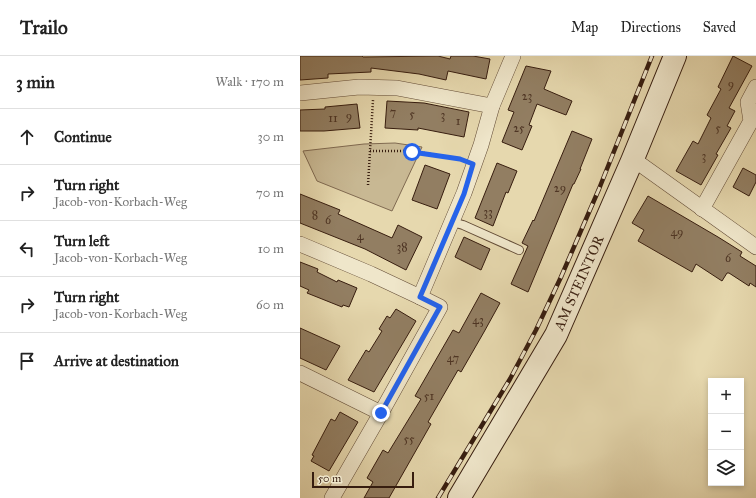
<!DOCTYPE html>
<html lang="en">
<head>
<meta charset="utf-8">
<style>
	body { margin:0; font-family:"IM FELL Great Primer",serif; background:#f6f6f6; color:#222 }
	.controls { position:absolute; right:12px; bottom:12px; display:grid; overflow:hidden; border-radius:0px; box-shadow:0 2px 6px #0003 }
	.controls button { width:36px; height:36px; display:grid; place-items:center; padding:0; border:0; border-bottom:1px solid #e0e0e0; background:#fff; color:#222; font:20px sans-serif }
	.scale { position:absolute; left:12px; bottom:10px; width:102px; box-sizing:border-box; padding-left:4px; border:2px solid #371d0f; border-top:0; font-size:11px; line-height:14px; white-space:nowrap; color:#371d0f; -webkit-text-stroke:3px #efe6ca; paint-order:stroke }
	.stop { position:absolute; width:12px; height:12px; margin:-9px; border:3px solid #2563eb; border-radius:50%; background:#fff }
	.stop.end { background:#2563eb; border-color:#fff; box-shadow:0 1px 4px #0008 }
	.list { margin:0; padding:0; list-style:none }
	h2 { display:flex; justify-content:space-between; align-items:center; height:52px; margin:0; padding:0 16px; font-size:17px }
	h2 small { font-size:13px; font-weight:400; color:#767676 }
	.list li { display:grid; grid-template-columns:26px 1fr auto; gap:12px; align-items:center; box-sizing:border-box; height:56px; padding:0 16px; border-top:1px solid #e0e0e0 }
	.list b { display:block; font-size:15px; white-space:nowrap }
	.list p { margin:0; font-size:13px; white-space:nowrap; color:#767676 }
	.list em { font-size:13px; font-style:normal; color:#767676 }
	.icon { flex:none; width:22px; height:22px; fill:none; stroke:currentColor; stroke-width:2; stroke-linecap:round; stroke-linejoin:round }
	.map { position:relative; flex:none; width:456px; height:442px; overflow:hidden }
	header { display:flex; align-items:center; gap:24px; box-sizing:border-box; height:56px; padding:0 20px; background:#fff; border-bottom:1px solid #e0e0e0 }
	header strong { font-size:19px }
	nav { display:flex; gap:22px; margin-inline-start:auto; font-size:14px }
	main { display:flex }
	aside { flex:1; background:#fff }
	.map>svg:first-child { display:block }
</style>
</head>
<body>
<header>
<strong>Trailo</strong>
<nav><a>Map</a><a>Directions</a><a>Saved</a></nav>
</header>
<main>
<aside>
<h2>3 min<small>Walk · 170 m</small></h2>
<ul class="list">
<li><svg class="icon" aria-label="ahead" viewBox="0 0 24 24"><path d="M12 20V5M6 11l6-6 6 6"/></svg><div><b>Continue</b></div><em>30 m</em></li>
<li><svg class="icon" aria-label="right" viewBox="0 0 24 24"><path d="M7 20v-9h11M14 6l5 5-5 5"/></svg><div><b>Turn right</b><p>Jacob-von-Korbach-Weg</p></div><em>70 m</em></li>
<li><svg class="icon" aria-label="left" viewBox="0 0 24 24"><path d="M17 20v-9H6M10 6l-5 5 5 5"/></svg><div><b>Turn left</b><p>Jacob-von-Korbach-Weg</p></div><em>10 m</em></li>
<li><svg class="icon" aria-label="right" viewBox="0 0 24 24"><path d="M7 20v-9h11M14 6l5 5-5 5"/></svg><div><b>Turn right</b><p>Jacob-von-Korbach-Weg</p></div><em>60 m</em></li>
<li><svg class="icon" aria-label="arrive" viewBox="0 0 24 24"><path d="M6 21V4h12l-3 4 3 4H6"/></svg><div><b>Arrive at destination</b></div></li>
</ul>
</aside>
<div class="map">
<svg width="456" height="442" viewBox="0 0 456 442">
	<rect width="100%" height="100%" fill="#e6d8ae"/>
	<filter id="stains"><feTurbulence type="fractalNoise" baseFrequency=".005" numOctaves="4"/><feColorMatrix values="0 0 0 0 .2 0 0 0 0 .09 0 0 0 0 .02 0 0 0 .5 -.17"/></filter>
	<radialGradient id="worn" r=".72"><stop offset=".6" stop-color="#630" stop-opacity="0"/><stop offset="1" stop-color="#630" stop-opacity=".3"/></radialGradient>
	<polygon fill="#c8b893" stroke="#806a51" points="95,87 122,91 92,155 17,125 3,95 64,88"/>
	<g fill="#927e62" stroke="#371d0f">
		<polygon points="0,0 62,0 63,1 138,0 150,3 151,0 173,0 190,3 186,23 148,15 146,24 119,18 71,12 71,16 28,18 28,22 0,24"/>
		<polygon points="433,0 452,10 429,52 435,55 427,70 431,72 416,98 418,99 401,129 376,115 393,85 398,88 411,62 407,59 421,33 418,31"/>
		<polygon points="226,10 251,15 244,33 272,45 266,59 237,48 229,69 232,70 222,94 202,86 214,56 208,54"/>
		<polygon points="87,45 124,47 169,56 164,81 118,72 118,74 85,72"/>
		<polygon points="57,48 60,72 24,75 0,75 0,54 25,53 25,51"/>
		<polygon points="272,75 292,83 280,113 281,113 274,128 273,128 228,236 211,228 228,190 222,187 233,164 234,165"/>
		<polygon points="197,107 217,115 208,137 206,136 193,170 175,162"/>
		<polygon points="125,109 150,118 137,153 112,144"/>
		<polygon points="443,112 456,119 456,126 449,140 433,131"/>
		<polygon points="0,138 40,154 38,158 92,182 98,169 122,181 106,214 65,193 0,167"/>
		<polygon points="348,140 418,181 442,196 440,200 456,210 456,231 450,227 449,230 429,217 427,217 422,225 396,208 392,216 338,185 344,174 332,167"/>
		<polygon points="164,181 190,193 181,214 155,201"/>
		<polygon points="0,206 18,213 17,216 37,226 38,224 57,232 49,251 43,249 42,251 7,237 9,234 0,230"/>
		<polygon points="181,237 200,247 184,276 161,316 158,314 128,366 131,368 89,442 64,442 73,426 67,422 83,394 88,397 121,343 115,340 153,274 159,277"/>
		<polygon points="96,253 116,265 74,336 48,324 66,294 69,296 82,275 79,273 87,260 90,262"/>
		<polygon points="0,272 40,290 26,314 0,302"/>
		<polygon points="40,356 58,366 29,415 11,405 14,400 12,399 31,363 35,365"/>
	</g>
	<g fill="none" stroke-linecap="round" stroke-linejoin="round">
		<g stroke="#634c37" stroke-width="10">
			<polyline id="lane" points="152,166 163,169 219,194"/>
		</g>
		<g stroke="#634c37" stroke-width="16">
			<g id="street">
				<polyline points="0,37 59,31 97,32 192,50"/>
				<polyline points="332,105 340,108 456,191"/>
				<polyline points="402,153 451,65 448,46 456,31"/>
				<polyline points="0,188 71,218 120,241"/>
				<polyline points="0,317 81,357"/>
				<polyline points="32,442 81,357 140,251 120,241 164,137 181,89 192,50 213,0"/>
			</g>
		</g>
		<g stroke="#371d0f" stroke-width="24">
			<polyline id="secondary" points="159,442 256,279 332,105 375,0"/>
		</g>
		<g stroke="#371d0f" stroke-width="2.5" stroke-dasharray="1 2" stroke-linecap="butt">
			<polyline points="70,95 112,95 161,103"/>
			<polyline points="68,129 73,44"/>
		</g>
		<use href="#lane" stroke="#efe6ca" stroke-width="8"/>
		<use href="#street" stroke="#efe6ca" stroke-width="15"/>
		<use href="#secondary" stroke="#efe6ca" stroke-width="22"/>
		<g stroke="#371d0f" stroke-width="4.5">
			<polyline id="rail" points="138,442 210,323 236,274 261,221 299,133 352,0"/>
		</g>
		<use href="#rail" stroke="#efe6ca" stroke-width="3" stroke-dasharray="9" stroke-linecap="butt"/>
	</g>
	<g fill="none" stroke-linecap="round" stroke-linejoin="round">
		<polyline stroke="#2563eb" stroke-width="5" points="81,357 140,251 120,241 164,138 173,108 160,103 112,96"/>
	</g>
	<g text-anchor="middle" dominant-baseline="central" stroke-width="4" stroke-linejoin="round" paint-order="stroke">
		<g font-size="12" fill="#4e3524">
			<text x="431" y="28">9</text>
			<text x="227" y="40">23</text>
			<text x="93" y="56">7</text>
			<text x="112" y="58">5</text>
			<text x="143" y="59">3</text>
			<text x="49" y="60">9</text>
			<text x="33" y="62">11</text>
			<text x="158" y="65">1</text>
			<text x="219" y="72">25</text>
			<text x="418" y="72">5</text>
			<text x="404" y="100">3</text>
			<text x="260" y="132">29</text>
			<text x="188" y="156">33</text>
			<text x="15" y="159">8</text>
			<text x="28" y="164">6</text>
			<text x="377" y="176">49</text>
			<text x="60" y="180">4</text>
			<text x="102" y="191">38</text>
			<text x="428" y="202">6</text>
			<text x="178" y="264">43</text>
			<text x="153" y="302">47</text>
			<text x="129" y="340">51</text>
			<text x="109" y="383">55</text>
		</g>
		<g font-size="14" fill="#371d0f" stroke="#efe6ca">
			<text transform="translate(279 227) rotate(-66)">AM STEINTOR</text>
		</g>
	</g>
	<rect width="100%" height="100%" filter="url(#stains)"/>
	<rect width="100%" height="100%" fill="url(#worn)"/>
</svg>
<div class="controls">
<button>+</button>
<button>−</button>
<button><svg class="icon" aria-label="layers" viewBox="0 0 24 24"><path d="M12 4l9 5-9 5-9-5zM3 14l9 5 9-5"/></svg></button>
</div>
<div class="scale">50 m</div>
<div class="stop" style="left:112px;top:96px"></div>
<div class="stop end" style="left:81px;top:357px"></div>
</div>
</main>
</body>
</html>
